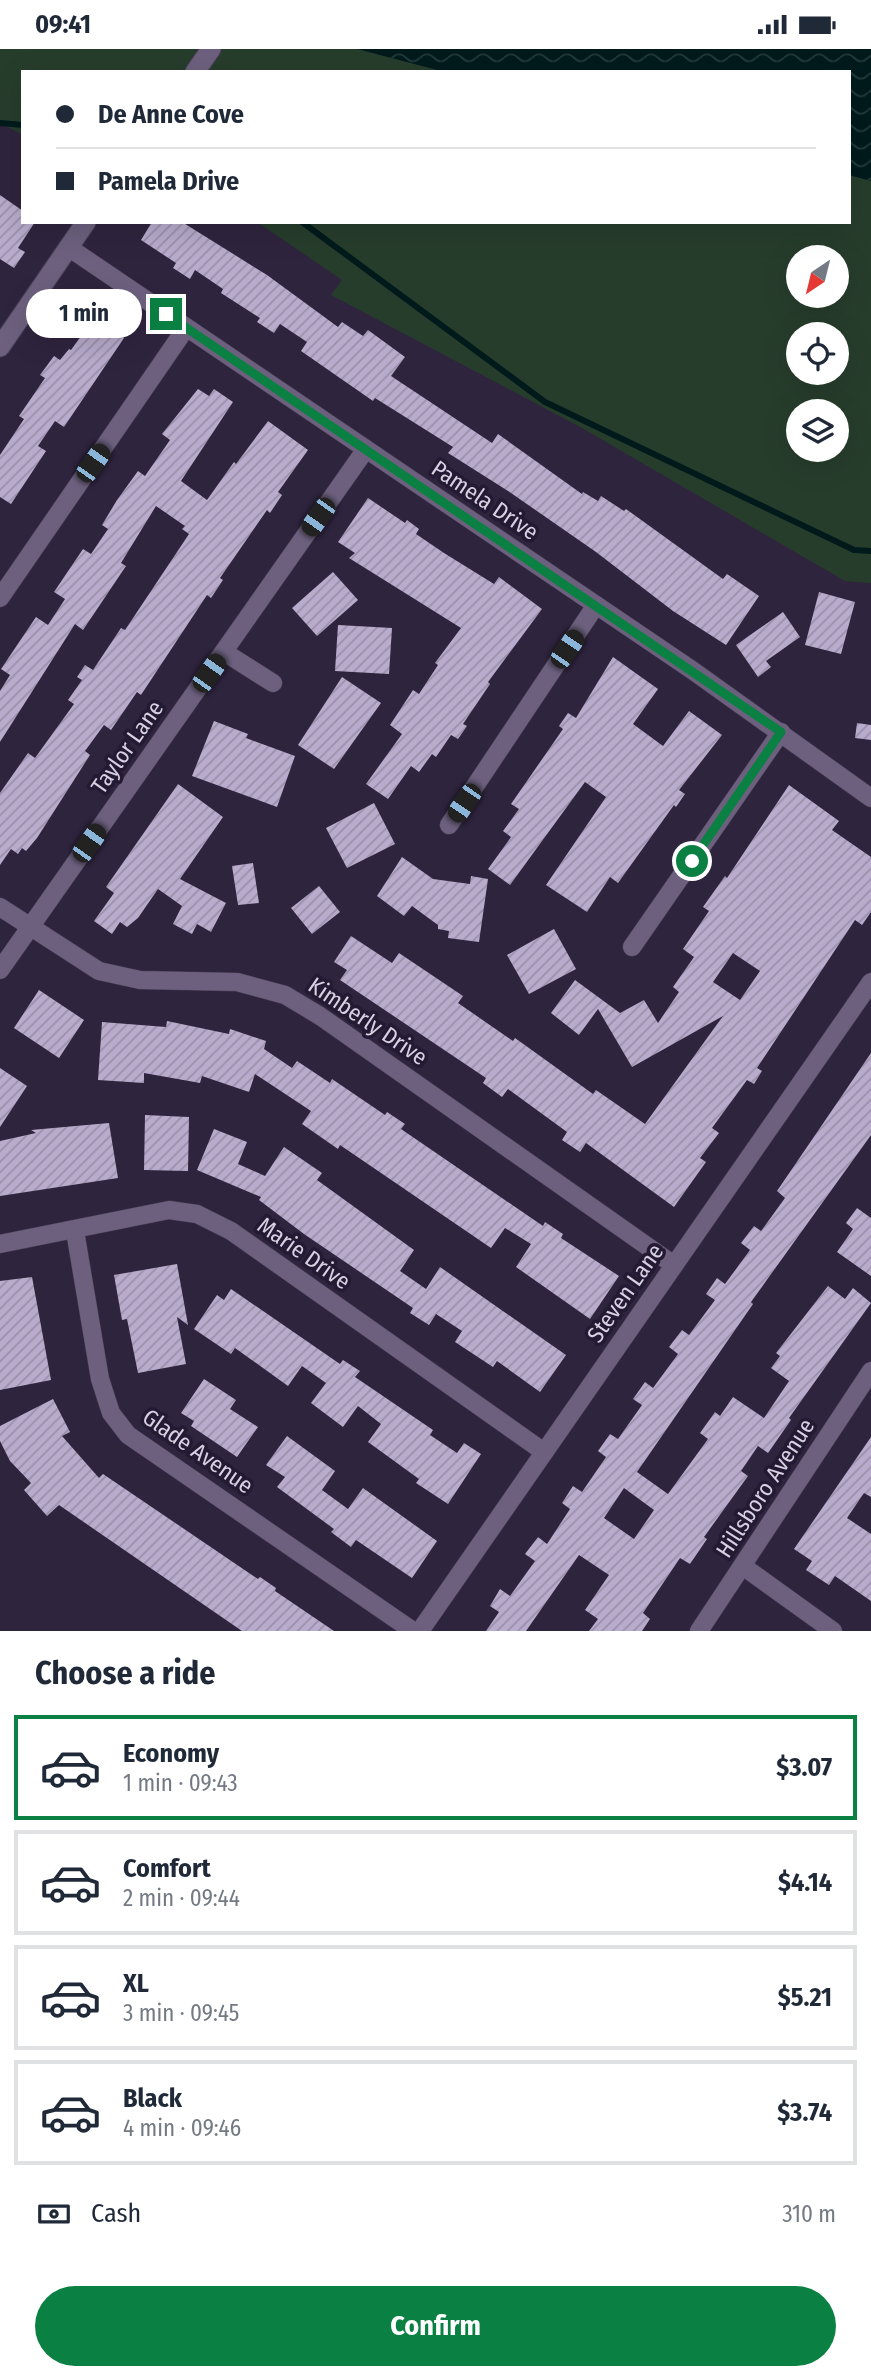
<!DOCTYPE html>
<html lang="en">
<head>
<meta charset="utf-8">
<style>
	:root { --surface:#fff; --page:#f2f2f3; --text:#1f2937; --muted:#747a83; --line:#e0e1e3; --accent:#0b8043 }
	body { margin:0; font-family:"Fira Sans Condensed",sans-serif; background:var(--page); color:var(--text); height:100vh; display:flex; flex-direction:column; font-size:26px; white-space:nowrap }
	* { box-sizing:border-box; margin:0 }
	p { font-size:23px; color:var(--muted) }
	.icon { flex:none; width:38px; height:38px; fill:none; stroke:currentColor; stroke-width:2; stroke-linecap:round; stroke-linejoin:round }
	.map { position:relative; height:1582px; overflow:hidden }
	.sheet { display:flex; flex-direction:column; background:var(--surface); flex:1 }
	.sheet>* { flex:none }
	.hud { position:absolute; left:21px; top:21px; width:830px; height:154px; border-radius:0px; box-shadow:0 7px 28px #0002; display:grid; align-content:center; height:154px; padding:0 35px; background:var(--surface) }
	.needle { width:46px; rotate:215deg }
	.buttons { position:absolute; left:786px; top:196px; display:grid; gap:14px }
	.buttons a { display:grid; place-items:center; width:63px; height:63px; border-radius:50%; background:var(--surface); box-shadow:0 7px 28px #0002; font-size:35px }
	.end { position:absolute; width:32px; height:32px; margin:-16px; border:9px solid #0b8043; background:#fff; box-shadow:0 0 0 4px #fff }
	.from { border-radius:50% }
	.bubble { position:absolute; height:49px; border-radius:24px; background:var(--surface); box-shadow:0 7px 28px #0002; font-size:23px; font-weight:700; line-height:49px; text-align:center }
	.car { position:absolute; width:21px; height:42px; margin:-21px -10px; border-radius:9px; box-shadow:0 0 5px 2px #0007; background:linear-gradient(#222 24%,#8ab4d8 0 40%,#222 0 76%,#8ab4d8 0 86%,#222 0) }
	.hud b { display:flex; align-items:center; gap:24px; height:66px; font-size:26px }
	.hud b+b { border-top:2px solid var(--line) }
	.hud i { width:18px; height:18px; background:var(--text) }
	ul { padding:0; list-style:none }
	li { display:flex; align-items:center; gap:21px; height:105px; margin:0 14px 10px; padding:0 21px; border:4px solid var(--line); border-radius:0px }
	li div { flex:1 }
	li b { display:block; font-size:26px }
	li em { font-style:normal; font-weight:700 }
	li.on { border-color:var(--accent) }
	li>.icon { width:63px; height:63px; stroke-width:1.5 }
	h2 { padding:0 35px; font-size:32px; line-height:84px }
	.pay { display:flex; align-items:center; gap:18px; height:77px; padding:0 35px; font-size:26px }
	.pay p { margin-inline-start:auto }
	.cta { display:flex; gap:14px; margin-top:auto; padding:14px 35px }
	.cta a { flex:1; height:80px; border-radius:42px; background:var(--accent); color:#fff; font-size:28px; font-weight:700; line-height:80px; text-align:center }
	.status { display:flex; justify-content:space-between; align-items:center; height:49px; padding:0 35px; background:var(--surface); direction:ltr }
	.status svg { height:19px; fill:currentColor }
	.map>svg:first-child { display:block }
	.green { fill:#273d2c; fill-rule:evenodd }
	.water { fill:url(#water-waves) }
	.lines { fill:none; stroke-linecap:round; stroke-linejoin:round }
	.stream { stroke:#001a1b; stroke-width:6 }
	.building { fill:url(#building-hatch); fill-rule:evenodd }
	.minor-casing { stroke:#493f55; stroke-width:19 }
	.tertiary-casing { stroke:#493f55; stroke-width:21 }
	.minor { stroke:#6c607e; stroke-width:18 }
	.tertiary { stroke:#6c607e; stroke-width:19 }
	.route { stroke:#0b8043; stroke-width:9 }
	.labels { text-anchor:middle; stroke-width:7; stroke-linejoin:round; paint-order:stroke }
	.street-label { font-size:23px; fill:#d7d1e2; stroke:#251a34 }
</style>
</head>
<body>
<div class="status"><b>09:41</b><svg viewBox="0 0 49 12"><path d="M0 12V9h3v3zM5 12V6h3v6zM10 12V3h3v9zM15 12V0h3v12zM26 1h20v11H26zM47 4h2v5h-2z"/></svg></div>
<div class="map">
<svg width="871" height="1582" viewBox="0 0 871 1582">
	<defs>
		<pattern id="water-waves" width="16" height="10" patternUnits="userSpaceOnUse" patternTransform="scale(1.75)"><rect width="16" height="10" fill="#001a1b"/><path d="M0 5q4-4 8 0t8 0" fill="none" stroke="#243a3c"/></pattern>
		<pattern id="building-hatch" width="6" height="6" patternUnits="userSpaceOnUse" patternTransform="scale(1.75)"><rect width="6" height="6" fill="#b8abcc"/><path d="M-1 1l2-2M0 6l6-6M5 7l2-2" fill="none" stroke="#9a90aa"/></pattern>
	</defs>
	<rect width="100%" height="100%" fill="#2f243e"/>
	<path class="green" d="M0,0H871V534L845,532L582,379L331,246L342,231L257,173H849V23H23V86L0,74ZM798,208H836V247H798ZM798,285H836V324H798ZM798,362H836V401H798Z"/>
	<path class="water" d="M357,0H871V132L849,126V23H445Z"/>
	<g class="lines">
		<g class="stream">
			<path d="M0,74L23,76"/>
			<path d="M302,173L545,353L854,501L871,502"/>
		</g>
	</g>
	<g class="building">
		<path d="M0,146L23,162V173H35L18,199L25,203L14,219L0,210Z"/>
		<path d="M152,173H182L267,226L338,278L342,273L363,287L368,281L405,308L391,327L492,394L498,385L582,445L583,443L598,452L601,447L624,462L626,460L723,530L727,525L759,547L726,596L673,562L596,503L511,444L448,404L453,398L375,349L373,352L301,302L307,293L280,275L274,284L257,273L260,269L221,244L223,240L195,221L190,230L173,219L176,214L141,191Z"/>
		<path d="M94,269L124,289L64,378L55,372L38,397L46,402L11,455L0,448V406L24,370L19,367L45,329L40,326L54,307L60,311L69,300L71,301Z"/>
		<path d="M198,340L209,347L214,340L233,353L181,432L207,451L234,413L236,415L268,372L308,401L278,443L282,446L270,464L267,461L220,529L223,531L211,549L207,546L141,646L137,643L111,681L104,676L85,702L90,706L37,789L26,802L22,799L18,805L11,800L0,816V744L28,704L35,709L74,655L68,651L82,631L77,628L85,616L93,621L121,579L125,581L189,485L182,480L185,477L156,457L121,514L126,517L83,581L75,575L0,693V642L10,626L1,620L36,568L48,576L65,550L54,543L83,500L91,505L108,480L102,476L117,451L138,422L145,427L170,391L162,385Z"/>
		<path d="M368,449L405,474L407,471L419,480L416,485L444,504L494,535L499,528L542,560L488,633L490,635L463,675L467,677L458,690L451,686L436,708L432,705L419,723L411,717L388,750L366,735L402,685L390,676L413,641L419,645L438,616L435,614L461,579L349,509L355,504L338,493Z"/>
		<path d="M333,523L358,551L317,587L292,559Z"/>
		<path d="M819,543L855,553L841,605L805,596Z"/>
		<path d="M783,563L800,588L766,612L771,618L758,628L736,596Z"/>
		<path d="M338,576L392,579L389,625L335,622Z"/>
		<path d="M613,608L658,640L633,675L663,697L689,662L722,686L679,741L685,745L676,758L674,756L618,834L610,828L587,863L546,836L606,748L585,733L510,836L488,820L511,788L503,782L519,760L511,755L563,680L559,677L568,664L576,669Z"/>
		<path d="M342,628L381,654L334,720L298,696Z"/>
		<path d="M214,672L248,685L246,689L295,707L277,758L192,727Z"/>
		<path d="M857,674L871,676V691L855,689Z"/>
		<path d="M178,735L223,768L180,830L226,854L211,883L197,875L192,885L173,875L182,857L158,840L138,869L127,878L120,873L112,885L94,872L114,844L106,838Z"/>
		<path d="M789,736L839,772L832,781L871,808V863L862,876L855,871L757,1019L762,1022L754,1035L747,1031L712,1079L719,1084L700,1109L706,1113L674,1158L586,1094L580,1103L562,1091L567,1083L508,1040L502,1048L483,1034L486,1029L340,931L347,921L334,913L351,887L392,914L399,904L463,947L458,954L513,992L515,989L593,1045L596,1041L645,1075L723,967L632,1018L598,960L579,986L551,964L575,931L620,964L644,951L658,974L679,943L673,938L694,908L683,900L709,862L703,858L725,827L727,829ZM733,904L760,922L740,951L713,933Z"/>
		<path d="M374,754L395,795L347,819L326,779Z"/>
		<path d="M402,808L433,830L470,835L471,827L488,830L479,893L448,889L449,882L438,880V876L412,857L404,867L377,847Z"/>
		<path d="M253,814L259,854L238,856L232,817Z"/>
		<path d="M319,837L340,863L312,885L291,859Z"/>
		<path d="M554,880L576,920L529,945L507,906Z"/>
		<path d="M39,941L84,971L59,1009L14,979Z"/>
		<path d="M167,972L229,985L230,980L266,992L264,1000L292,1019L297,1012L330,1034L332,1030L385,1066L387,1063L405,1075L401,1080L543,1177L545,1173L563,1185L561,1189L619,1227L590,1270L516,1218L531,1195L505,1179L491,1199L340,1096L338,1100L302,1075L311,1062L255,1025L249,1043L202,1027L200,1034L144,1024V1034L98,1031L102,973L166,978Z"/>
		<path d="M871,1004V1086L751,1253L753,1255L637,1423L668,1445L708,1390L700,1384L715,1363L720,1367L733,1348L764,1369L789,1332L771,1319L780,1307L776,1304L828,1237L845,1250L853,1239L871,1254L789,1369L791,1371L768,1404L758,1397L741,1422L748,1427L704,1488L707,1490L690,1515L680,1509L643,1564L650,1570L642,1582H589L598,1570L585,1561L609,1526L579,1506L526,1582H486L499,1563L490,1557L500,1540L510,1547L535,1512L525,1505L538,1488L547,1495L570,1460L562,1454L573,1437L582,1443L606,1408L598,1402L610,1385L618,1390L642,1356L633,1350L645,1333L653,1339L678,1305L669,1298L682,1281L689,1286L715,1251L706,1245L717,1229L725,1235L750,1201L741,1194L754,1177L761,1182L785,1149L777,1142ZM624,1439L654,1461L634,1490L604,1469Z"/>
		<path d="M0,1019L27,1037L0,1078Z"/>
		<path d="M145,1066L189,1068L188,1122L144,1121Z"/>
		<path d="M109,1074L118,1129L0,1147V1092L36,1084L31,1081Z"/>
		<path d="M214,1080L247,1093L238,1115L265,1127L284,1098L322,1124L317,1131L414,1201L400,1222L426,1240L440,1218L566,1306L540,1343L497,1312L493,1318L455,1293L462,1282L436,1265L429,1276L410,1264L413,1259L304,1185L259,1151L261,1148L197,1121Z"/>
		<path d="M857,1159L871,1169V1227L837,1203L853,1180L846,1174Z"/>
		<path d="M177,1215L188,1276L177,1268L186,1315L138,1324L127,1270L122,1271L114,1226Z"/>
		<path d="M32,1228L51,1331L0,1341V1232Z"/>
		<path d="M231,1240L340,1315L343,1311L360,1322L355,1328L433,1381L430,1386L457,1404L464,1394L481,1405L448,1455L416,1434L419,1430L368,1393L381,1375L358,1357L343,1378L311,1354L326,1334L302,1317L288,1337L235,1299L231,1305L194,1280L217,1246L224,1251Z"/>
		<path d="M204,1330L236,1351L230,1360L258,1378L237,1408L191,1377L194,1372L181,1364Z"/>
		<path d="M53,1350L70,1383L62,1387L99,1429L103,1425L258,1530L260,1528L276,1539L275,1542L334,1582H242L59,1456L47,1467L24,1441L31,1434L10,1412L0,1392V1377Z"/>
		<path d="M287,1387L335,1422L322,1441L348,1460L363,1439L437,1492L412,1529L356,1491L351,1498L331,1483L334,1480L277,1438L285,1428L266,1416Z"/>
		<path d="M871,1388V1448L864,1444L847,1469L871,1485V1552L835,1527L829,1536L806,1521L812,1512L794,1500Z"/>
	</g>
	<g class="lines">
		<defs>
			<g id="minor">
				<path d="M68,198L692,621L871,749"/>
				<path d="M0,549L186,279"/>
				<path d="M224,603L273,634"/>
				<path d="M449,776L596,556"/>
				<path d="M0,858L99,922L140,931L237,933L285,946L320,967L674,1216"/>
				<path d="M632,898L781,683"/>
				<path d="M0,921L366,400"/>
				<path d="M75,1182L100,1330L111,1364L128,1386L413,1582"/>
				<path d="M0,1195L169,1161L197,1165L231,1182L544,1403"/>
				<path d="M744,1518L833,1582"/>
				<path d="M420,1582L871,933"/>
				<path d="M699,1582L871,1322"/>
			</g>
			<g id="tertiary">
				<path d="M195,23L211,0"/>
				<path d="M0,298L86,173"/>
			</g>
		</defs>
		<use href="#minor" class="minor-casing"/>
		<use href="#tertiary" class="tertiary-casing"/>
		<use href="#minor" class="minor"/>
		<use href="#tertiary" class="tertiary"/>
	</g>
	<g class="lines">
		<path class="route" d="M166,265L781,683L692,812"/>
	</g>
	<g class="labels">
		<g class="street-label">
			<text transform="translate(485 451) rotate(34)" y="8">Pamela Drive</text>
			<text transform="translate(127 698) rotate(-55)" y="8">Taylor Lane</text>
			<text transform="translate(368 972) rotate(34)" y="8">Kimberly Drive</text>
			<text transform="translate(304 1204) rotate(35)" y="8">Marie Drive</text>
			<text transform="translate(625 1244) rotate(-55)" y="8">Steven Lane</text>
			<text transform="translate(198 1402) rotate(35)" y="8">Glade Avenue</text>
			<text transform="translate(765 1439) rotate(-57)" y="8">Hillsboro Avenue</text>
		</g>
	</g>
</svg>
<div class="buttons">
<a><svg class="needle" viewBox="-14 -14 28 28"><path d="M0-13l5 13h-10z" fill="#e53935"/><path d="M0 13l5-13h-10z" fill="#747a83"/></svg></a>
<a><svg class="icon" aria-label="locate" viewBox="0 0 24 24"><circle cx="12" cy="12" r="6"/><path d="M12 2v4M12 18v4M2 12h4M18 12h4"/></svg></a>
<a><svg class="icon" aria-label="layers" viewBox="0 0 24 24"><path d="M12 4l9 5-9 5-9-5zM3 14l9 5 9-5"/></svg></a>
</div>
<i class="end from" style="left:692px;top:812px"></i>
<i class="end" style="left:166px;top:265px"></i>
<div class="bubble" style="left:26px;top:240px;width:116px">1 min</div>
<i class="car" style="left:93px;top:414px;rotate:35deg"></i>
<i class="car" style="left:318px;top:468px;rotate:215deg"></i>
<i class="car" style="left:567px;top:600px;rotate:34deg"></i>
<i class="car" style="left:209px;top:624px;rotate:35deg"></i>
<i class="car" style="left:464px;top:754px;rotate:214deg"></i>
<i class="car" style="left:89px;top:794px;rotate:35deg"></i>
<div class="hud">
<b><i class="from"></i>De Anne Cove</b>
<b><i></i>Pamela Drive</b>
</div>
</div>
<section class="sheet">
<h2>Choose a ride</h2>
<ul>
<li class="on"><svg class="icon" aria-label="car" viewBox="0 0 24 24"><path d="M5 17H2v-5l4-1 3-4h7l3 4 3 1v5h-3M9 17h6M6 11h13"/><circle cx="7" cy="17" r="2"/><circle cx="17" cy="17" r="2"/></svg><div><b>Economy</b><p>1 min · 09:43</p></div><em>$3.07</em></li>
<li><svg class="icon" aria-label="car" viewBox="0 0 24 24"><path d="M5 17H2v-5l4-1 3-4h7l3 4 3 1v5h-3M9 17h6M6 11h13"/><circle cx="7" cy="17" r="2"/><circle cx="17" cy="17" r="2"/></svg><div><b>Comfort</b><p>2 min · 09:44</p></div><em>$4.14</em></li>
<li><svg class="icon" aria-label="car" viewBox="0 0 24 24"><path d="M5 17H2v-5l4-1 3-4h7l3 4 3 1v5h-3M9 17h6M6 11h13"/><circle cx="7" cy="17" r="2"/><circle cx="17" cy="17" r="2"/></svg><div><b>XL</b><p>3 min · 09:45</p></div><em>$5.21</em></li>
<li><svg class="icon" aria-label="car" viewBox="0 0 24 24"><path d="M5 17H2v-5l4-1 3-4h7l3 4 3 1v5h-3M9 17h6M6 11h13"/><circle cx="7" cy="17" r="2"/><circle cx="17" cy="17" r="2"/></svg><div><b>Black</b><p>4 min · 09:46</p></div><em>$3.74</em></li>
</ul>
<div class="pay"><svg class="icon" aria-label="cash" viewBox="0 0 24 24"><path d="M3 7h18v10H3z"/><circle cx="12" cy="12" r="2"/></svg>Cash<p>310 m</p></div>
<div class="cta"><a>Confirm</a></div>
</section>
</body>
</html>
